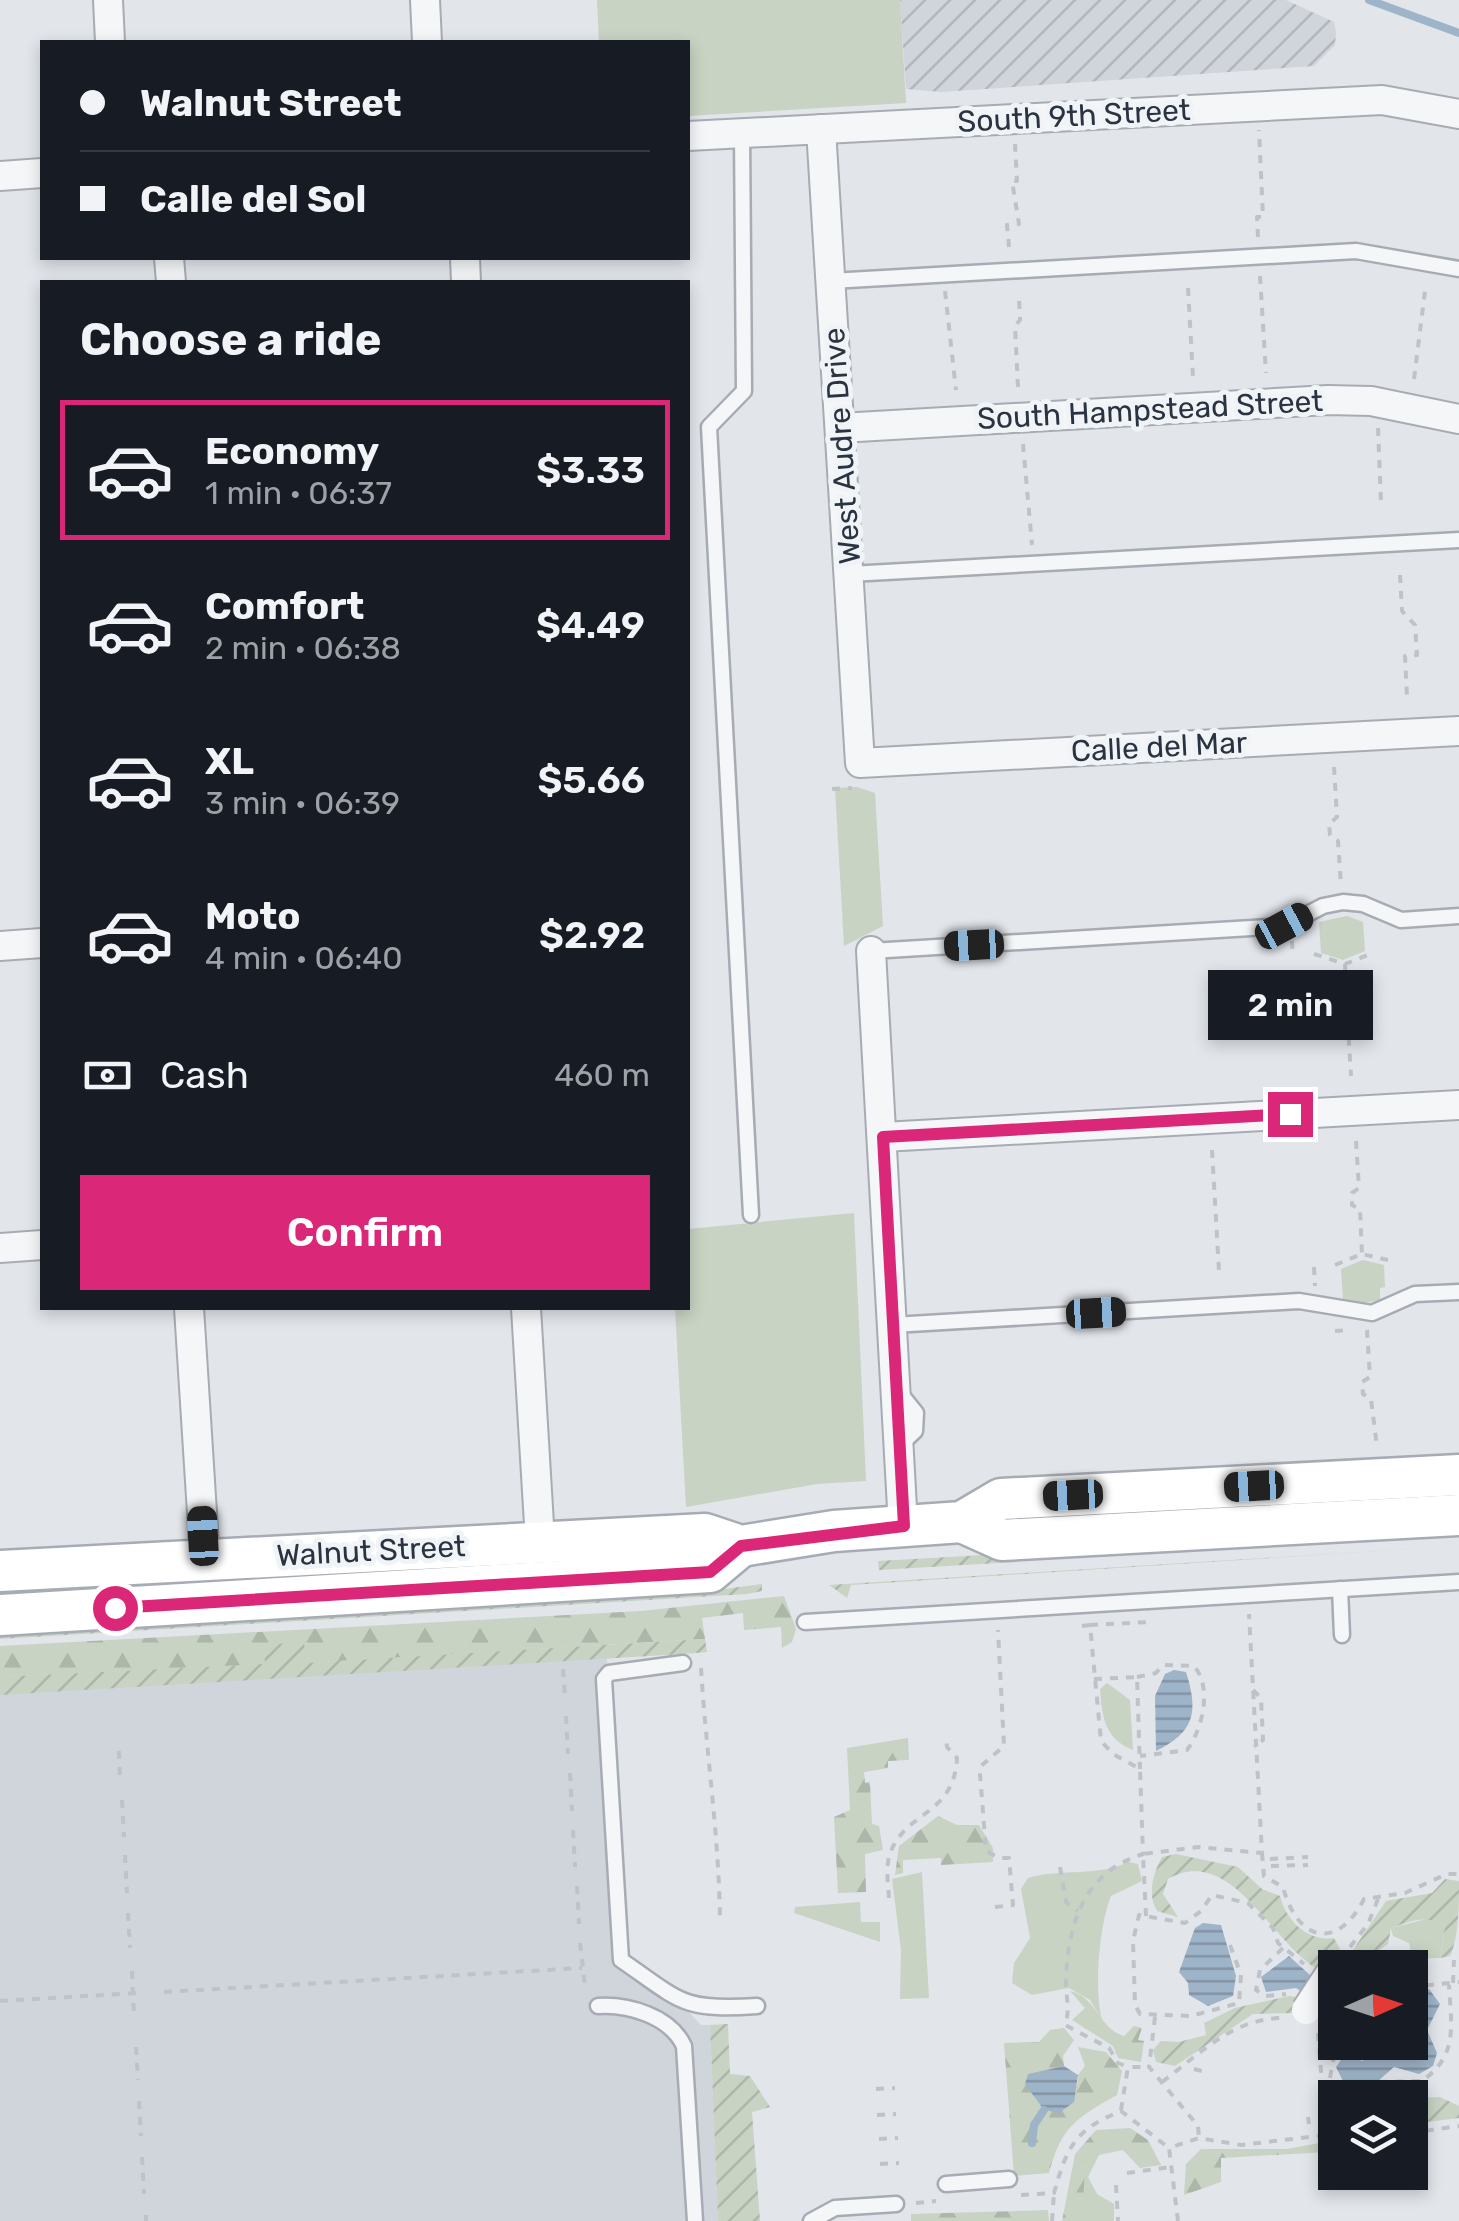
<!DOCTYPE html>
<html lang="en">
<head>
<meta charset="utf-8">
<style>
	:root { --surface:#171b24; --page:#242831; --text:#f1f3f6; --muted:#9ea1a6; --line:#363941; --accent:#db2777 }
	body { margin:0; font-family:Rubik,sans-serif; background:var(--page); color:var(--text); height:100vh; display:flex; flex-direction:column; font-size:38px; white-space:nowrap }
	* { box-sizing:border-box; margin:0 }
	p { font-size:32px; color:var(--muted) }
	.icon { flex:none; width:55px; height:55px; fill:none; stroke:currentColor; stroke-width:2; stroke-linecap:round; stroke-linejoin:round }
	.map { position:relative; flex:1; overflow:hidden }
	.sheet { position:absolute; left:40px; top:280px; width:650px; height:1030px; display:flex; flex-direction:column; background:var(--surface); border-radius:0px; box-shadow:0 5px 15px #0003 }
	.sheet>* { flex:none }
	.guide { position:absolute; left:40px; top:40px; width:650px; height:220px; border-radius:0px; box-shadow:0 5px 15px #0003; display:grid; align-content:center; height:220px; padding:0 40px; background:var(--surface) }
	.needle { width:65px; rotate:87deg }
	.buttons { position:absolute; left:1318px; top:1950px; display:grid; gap:20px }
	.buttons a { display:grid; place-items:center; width:110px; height:110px; border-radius:0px; background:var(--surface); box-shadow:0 5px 15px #0003; font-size:50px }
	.end { position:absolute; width:45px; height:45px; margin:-22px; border:12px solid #db2777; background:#fff; box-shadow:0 0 0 5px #fff }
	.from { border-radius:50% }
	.bubble { position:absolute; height:70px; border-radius:0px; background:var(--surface); box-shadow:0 5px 15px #0003; font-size:32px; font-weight:600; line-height:70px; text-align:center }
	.car { position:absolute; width:30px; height:60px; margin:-30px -15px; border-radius:12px; box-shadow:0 0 8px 2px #0007; background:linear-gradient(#222 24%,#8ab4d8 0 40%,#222 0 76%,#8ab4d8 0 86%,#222 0) }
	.guide b { display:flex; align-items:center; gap:35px; height:95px; font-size:38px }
	.guide b+b { border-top:2px solid var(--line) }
	.guide i { width:25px; height:25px; background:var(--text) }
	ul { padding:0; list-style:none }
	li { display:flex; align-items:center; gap:30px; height:140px; margin:0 20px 15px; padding:0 20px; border:5px solid transparent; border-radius:0px }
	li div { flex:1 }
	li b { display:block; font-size:38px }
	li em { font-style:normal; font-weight:600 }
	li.selected { border-color:var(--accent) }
	li>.icon { width:90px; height:90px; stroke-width:1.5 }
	h2 { padding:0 40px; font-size:45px; line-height:120px }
	.pay { display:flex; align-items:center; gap:25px; height:110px; padding:0 40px; font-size:38px }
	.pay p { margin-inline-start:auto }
	.button { display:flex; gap:20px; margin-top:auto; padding:20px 40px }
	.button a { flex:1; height:115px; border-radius:0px; background:var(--accent); color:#fff; font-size:40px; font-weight:600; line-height:115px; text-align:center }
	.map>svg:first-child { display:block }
	.built { fill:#d0d4db }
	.industrial { fill:url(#industrial-furrows) }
	.green { fill:#c8d3c3 }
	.forest { fill:url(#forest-firs) }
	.garden { fill:url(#garden-furrows) }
	.water { fill:url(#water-rules) }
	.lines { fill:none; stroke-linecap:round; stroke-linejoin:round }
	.stream { stroke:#9eb4c8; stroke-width:8 }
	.lane-casing { stroke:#a7acb4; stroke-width:19 }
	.street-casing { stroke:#a7acb4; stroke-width:32 }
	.secondary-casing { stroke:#a7acb4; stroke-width:45 }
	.path { stroke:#bfc3c8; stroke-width:4; stroke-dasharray:8 8; stroke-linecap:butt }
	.lane { stroke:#f4f6f8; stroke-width:14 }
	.street { stroke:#f4f6f8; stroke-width:28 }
	.secondary { stroke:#fff; stroke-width:40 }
	.street-bridge-casing { stroke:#a7acb4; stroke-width:32; stroke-linecap:butt }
	.street-bridge { stroke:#f4f6f8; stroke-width:28 }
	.route { stroke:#db2777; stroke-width:12 }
	.labels { text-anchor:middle; stroke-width:10; stroke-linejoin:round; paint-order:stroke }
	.street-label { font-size:30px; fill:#2a3341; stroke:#f1f4f7 }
</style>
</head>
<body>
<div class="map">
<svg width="1459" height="2221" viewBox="0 0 1459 2221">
	<defs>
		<pattern id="industrial-furrows" width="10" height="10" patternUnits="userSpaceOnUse" patternTransform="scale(2.5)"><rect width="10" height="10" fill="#d0d4db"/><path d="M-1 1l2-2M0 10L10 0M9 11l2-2" fill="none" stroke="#b3b6bd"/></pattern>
		<pattern id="forest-firs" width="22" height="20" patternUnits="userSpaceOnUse" patternTransform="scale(2.5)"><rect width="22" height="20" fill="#c8d3c3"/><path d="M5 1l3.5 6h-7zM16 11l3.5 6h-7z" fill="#acb6a9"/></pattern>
		<pattern id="garden-furrows" width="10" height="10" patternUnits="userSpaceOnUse" patternTransform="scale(2.5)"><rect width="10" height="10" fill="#c8d3c3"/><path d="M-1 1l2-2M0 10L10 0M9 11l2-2" fill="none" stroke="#acb6a9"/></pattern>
		<pattern id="water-rules" width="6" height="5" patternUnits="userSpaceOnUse" patternTransform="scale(2.5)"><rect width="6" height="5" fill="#9eb4c8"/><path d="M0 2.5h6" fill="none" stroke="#8193a4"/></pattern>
	</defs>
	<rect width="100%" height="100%" fill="#e2e5ea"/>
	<path class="built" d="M606,1645L626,1967L666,1988L701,2025H710L718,2221H0V1677Z"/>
	<path class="industrial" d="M900,0H1286L1334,22L1336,32L1335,45L1314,66L941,92L906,89Z"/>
	<g class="green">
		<path d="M597,0H900L906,103L688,116V42H599Z"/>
		<path d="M857,787L875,793L883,926L844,946L835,788Z"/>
		<path d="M1347,916L1363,922L1365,951L1343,960L1321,953L1319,922Z"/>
		<path d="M854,1213L866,1481L817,1484L686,1507L675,1308H688V1229Z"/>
		<path d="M1363,1260L1384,1265L1385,1287L1380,1288V1300L1360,1304L1343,1300L1341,1269Z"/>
		<path d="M1107,1683L1130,1700L1133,1750C1105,1739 1102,1718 1100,1689Z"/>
		<path d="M1128,1862L1138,1864L1142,1881L1111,1896C1099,1926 1094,1989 1102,2020L1090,2000L1069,1988L1032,1995L1012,1983L1014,1963L1030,1938L1021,1889L1028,1878C1062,1868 1099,1877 1128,1862Z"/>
		<path d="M922,1872L929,1998L900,1999L901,1950L892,1879Z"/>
		<path d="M860,1902L861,1922H880V1942L794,1913L795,1907Z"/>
		<path d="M1430,1918L1445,1926L1440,1958L1413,1959L1409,1943L1393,1936L1391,1928Z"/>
		<path d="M1108,2145L1134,2147L1146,2167L1140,2168L1123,2150L1099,2155L1088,2177L1097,2194L1114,2204V2221H1082C1084,2198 1075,2153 1108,2145Z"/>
	</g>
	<g class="forest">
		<path d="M784,1596L796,1629L792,1642L782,1648L781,1627L744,1630L743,1613L702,1618L705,1639L305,1663L304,1643L265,1664L0,1677V1646L641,1611Z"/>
		<path d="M908,1738L909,1760L888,1761V1768L864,1772L865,1783L870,1782L872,1824L879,1826L883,1850L865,1854L866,1892L838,1893L834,1817L850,1810L847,1748Z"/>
		<path d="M938,1816L957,1825H979L993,1848V1862L941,1865V1858L903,1860V1873L895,1875L899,1846Z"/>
		<path d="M1070,1991C1097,1997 1098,2028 1124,2036L1134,2026L1142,2028L1138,2040L1144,2041L1141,2062L1118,2058L1113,2046L1072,2020L1085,2008Z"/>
		<path d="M1064,2028L1074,2040L1063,2056L1064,2066L1043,2071L1026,2084L1045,2110C1060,2101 1080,2095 1078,2075L1085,2066L1078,2047L1106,2052L1122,2071L1117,2095C1076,2118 1061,2127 1049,2173L1014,2176L1004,2043L1039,2042L1050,2030Z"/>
		<path d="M1130,2128L1148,2140L1161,2165L1146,2167L1134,2147L1099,2148L1085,2167L1082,2221H1062L1075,2154L1096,2130Z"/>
		<path d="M1335,2140V2148L1327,2152L1221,2158V2182L1184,2195L1186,2164L1201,2149H1287Z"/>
		<path d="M1048,2210L1049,2221H911V2214Z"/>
	</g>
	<g class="garden">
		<path d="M1459,1546L851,1585L847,1598L829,1585Z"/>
		<path d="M1014,1553L1015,1562L879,1570L878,1561L1002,1554V1560H1009V1554Z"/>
		<path d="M762,1584V1591L747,1594L0,1639V1630L709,1591Z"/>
		<path d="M705,1639L707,1652L683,1654L0,1695V1677L265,1664L264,1645L304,1642L306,1663Z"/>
		<path d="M1176,1854L1238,1867L1262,1889L1280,1896C1286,1921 1308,1942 1334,1938L1340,1949L1324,1972C1276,1954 1234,1841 1168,1879L1163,1894L1178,1917L1157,1911C1147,1894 1153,1874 1162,1857Z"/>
		<path d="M1445,1879L1459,1881C1459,1904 1459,1938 1450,1956L1440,1958L1445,1926C1425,1914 1411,1921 1391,1928L1388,1944L1365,1960L1364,1967L1341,1968L1386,1901L1432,1893Z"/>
		<path d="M1289,1996L1304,1998L1295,2013L1253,2014L1175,2066L1156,2062L1153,2050L1161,2041L1179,2042L1206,2035L1204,2023L1235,2008Z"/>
		<path d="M728,2024L730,2074L750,2076L770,2107L752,2112L760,2221H718L710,2025Z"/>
		<path d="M1418,2087L1419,2098L1440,2097L1459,2106V2118L1410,2124V2098L1404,2097L1403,2089Z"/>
	</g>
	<g class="water">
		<path d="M1174,1670L1186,1672C1199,1713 1194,1732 1156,1751L1155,1696L1165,1674Z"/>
		<path d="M1203,1923L1221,1925L1236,1976L1233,1996L1208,2006L1189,1995L1188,1983L1179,1972L1195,1928Z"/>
		<path d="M1289,1956L1311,1976L1335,1982V2014L1296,1988L1266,1992L1261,1977Z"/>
		<path d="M1429,1989L1440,2004L1427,2030L1437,2053L1433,2066L1419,2074L1394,2067L1377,2082L1343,2081L1336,2067L1343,2057L1352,2055L1362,2061L1376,2053L1375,2043L1410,2042V1994Z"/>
		<path d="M1064,2066L1078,2075L1074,2102L1059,2113L1044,2110L1025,2084L1028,2074Z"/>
	</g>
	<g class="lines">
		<g class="stream">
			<path d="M1369,0L1459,33"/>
			<path d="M1032,2143L1034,2125L1044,2110"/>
		</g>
		<defs>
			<g id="lane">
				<path d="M742,133L744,391L709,427L751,1215"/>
				<path d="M831,281L1356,251L1459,269"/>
				<path d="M850,574L1459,540"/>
				<path d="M871,951L1284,926L1323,906L1343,902L1363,904L1401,920L1459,916"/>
				<path d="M893,1325L1299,1301L1372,1313L1415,1294L1459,1292"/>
				<path d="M898,1447L915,1431L916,1413L899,1392"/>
				<path d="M1340,1589L1342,1635"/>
				<path d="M805,1622L1459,1582"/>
				<path d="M683,1663L609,1673L604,1679L621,1960C681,2001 681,2011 757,2006"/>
				<path d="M598,2006C628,2004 670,2016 684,2046L695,2221"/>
				<path d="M946,2184L1009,2179"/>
				<path d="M811,2221L835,2208L896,2204"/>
			</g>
			<g id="street">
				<path d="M108,0L110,42"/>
				<path d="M425,0L427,42"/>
				<path d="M821,129L860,763L1459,731"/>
				<path d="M688,136L1382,100L1459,114"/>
				<path d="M0,176L42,173"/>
				<path d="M169,258L171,282"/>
				<path d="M465,258L466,282"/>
				<path d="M840,428L1328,400L1371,401L1459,419"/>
				<path d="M0,946L42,943"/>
				<path d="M871,951L903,1526"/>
				<path d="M883,1137L1459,1105"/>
				<path d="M0,1248L42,1245"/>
				<path d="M189,1308L205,1560"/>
				<path d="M526,1308L540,1541"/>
			</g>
			<g id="secondary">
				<path d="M962,1522L1002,1540L1459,1515"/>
				<path d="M0,1571L705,1534L741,1546L834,1531L962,1522L1001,1499L1459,1475"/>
				<path d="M0,1615L710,1572L741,1546"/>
			</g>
		</defs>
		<use href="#lane" class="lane-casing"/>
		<use href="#street" class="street-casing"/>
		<use href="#secondary" class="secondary-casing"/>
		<g class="path">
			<path d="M1258,237L1257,217H1263L1259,130"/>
			<path d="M1009,247L1007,225L1019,224L1012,181H1017L1015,144"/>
			<path d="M1260,276L1266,373"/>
			<path d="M1188,288L1193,377"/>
			<path d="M945,291L956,390"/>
			<path d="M1414,379L1425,291"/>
			<path d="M1018,387L1015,326L1020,320L1019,298"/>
			<path d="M1378,428L1381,503"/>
			<path d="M1023,444L1032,545"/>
			<path d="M1400,575L1402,611L1415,625L1417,655L1405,656L1407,697"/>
			<path d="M1334,767L1337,817L1329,824L1330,835L1338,841L1341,885"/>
			<path d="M832,789L852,788"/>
			<path d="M1292,941L1293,956"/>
			<path d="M1314,954L1345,964L1373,953"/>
			<path d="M1345,964L1347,1003L1340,1010L1341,1020L1348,1026L1351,1076"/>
			<path d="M1356,1141L1359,1188L1352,1193V1205L1360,1209L1362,1254"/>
			<path d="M1212,1150L1219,1271"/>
			<path d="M1335,1265L1362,1254L1388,1260"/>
			<path d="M1314,1267L1315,1286"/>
			<path d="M1367,1330L1370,1377L1362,1382L1363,1394L1371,1399L1377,1447"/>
			<path d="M1335,1331L1350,1330"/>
			<path d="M1090,1625L1149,1622"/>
			<path d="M1082,1626L1090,1625L1101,1741L1113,1754L1140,1769L1143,1854C1085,1872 1069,1920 1066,1978C1065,1995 1071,2009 1065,2025L1109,2048L1118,2063L1128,2067"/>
			<path d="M701,1668C706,1752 719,1835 720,1920"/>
			<path d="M563,1669L565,1697"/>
			<path d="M1137,1677L1156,1673L1163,1665L1194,1666C1213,1688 1202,1730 1187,1750L1140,1756"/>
			<path d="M1094,1679L1137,1677L1140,1769"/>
			<path d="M1253,1690L1261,1698L1263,1740L1254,1747"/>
			<path d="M566,1716L568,1754"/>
			<path d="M119,1751L120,1779"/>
			<path d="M570,1773L572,1811"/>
			<path d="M122,1800L124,1837"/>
			<path d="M573,1830L575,1867"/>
			<path d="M1262,1853L1264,1876L1283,1887C1297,1941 1337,1952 1364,1899L1405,1893L1447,1874H1459"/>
			<path d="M125,1855L127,1893"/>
			<path d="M1270,1859L1308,1857"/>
			<path d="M1271,1866L1308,1865"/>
			<path d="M1060,1867L1066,1902L1078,1911"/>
			<path d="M577,1886L579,1924"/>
			<path d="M889,1898C888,1882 885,1865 891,1851C907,1811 954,1815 957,1758L947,1747L946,1737"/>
			<path d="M995,1907L1013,1905L1009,1858H1000L986,1851L980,1774L981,1766L1004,1746L998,1630"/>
			<path d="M128,1913L130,1948"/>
			<path d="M1146,1916L1143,1854L1198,1847L1262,1853L1249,1614"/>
			<path d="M580,1943L585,1986"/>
			<path d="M1230,1945L1241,1975L1239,2003L1191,2016L1140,2014L1135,2005L1133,1941L1139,1915L1185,1923L1201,1911L1212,1895L1248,1903L1273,1928L1278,1943L1304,1964"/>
			<path d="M1350,1947L1368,1924L1378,1899"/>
			<path d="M1283,1948L1260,1970L1256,1990L1266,1996L1286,1994"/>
			<path d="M132,1971L134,2018"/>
			<path d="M1453,1983L1454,1960"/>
			<path d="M1410,1987L1459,1982"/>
			<path d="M164,1992L582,1968"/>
			<path d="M0,2001L137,1993"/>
			<path d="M1155,2017L1149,2067L1198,2126L1199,2138"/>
			<path d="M1318,2033L1322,2084L1329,2083"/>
			<path d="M1344,2042L1335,2051L1329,2083L1422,2081C1459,2055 1451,2025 1449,1985"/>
			<path d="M136,2047L138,2080"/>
			<path d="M1194,2069L1202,2071"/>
			<path d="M1162,2082C1201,2053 1232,2019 1282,2018"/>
			<path d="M876,2089L895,2088"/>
			<path d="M139,2101L141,2136"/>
			<path d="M1121,2110L1128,2067H1149"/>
			<path d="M877,2115L896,2114"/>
			<path d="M1308,2117L1309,2124"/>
			<path d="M1410,2133L1459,2126"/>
			<path d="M879,2139L898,2138"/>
			<path d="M142,2157L144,2194"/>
			<path d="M880,2164L899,2163"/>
			<path d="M1127,2173L1171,2167"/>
			<path d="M1116,2185L1118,2221"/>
			<path d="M1021,2195L1054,2193C1067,2146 1075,2130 1121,2111L1169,2148"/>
			<path d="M916,2203L936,2201"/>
			<path d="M146,2215V2221"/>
			<path d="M1052,2221L1054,2193"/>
			<path d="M1178,2221L1169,2148L1199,2138L1241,2145L1335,2134"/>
		</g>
		<use href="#lane" class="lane"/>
		<use href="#street" class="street"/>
		<use href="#secondary" class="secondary"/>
		<defs>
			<path id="street-bridge" d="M1306,2010L1335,1966"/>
		</defs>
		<use href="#street-bridge" class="street-bridge-casing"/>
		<use href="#street-bridge" class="street-bridge"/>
	</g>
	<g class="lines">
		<path class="route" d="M115,1608L710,1572L741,1546L904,1526L883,1137L1290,1114"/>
	</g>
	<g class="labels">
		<g class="street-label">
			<text transform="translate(1074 116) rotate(-3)" y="10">South 9th Street</text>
			<text transform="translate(1150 410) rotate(-3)" y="10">South Hampstead Street</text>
			<text transform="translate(842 446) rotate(-94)" y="10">West Audre Drive</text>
			<text transform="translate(1159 747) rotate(-3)" y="10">Calle del Mar</text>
			<text transform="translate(371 1551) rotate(-3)" y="10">Walnut Street</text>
		</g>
	</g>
</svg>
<div class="buttons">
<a><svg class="needle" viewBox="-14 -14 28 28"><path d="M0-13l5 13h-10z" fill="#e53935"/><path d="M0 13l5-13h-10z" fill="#9ea1a6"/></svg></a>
<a><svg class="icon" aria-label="layers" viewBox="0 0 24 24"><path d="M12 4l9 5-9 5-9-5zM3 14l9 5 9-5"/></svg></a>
</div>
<i class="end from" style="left:115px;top:1608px"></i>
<i class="end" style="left:1290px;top:1114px"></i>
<div class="bubble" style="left:1208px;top:970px;width:165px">2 min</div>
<i class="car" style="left:1284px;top:926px;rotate:62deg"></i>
<i class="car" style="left:974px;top:945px;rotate:267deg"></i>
<i class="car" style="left:1096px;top:1313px;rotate:87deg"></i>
<i class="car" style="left:1254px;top:1486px;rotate:267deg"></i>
<i class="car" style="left:1073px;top:1495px;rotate:267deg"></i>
<i class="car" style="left:203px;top:1536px;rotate:357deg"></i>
<div class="guide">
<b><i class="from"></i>Walnut Street</b>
<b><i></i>Calle del Sol</b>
</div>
<section class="sheet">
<h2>Choose a ride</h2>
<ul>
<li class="selected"><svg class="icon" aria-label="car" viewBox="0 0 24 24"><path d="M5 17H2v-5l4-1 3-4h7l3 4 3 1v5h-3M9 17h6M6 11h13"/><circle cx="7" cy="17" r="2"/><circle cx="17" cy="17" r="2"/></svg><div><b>Economy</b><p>1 min · 06:37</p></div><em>$3.33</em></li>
<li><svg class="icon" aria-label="car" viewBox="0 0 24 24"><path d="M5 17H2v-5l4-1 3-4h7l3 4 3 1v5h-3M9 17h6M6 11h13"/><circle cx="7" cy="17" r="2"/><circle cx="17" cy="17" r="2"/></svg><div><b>Comfort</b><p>2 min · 06:38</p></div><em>$4.49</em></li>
<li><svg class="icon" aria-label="car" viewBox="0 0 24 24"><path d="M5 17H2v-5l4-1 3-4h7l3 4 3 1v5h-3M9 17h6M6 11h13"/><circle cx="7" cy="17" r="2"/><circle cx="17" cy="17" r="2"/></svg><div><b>XL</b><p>3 min · 06:39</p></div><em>$5.66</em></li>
<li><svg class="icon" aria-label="car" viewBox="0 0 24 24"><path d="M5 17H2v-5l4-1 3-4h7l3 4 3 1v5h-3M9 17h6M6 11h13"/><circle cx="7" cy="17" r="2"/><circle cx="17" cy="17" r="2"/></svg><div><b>Moto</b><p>4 min · 06:40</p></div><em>$2.92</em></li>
</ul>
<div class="pay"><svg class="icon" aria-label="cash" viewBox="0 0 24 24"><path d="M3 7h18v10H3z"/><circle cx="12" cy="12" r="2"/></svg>Cash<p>460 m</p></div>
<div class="button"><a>Confirm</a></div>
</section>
</div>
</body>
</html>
